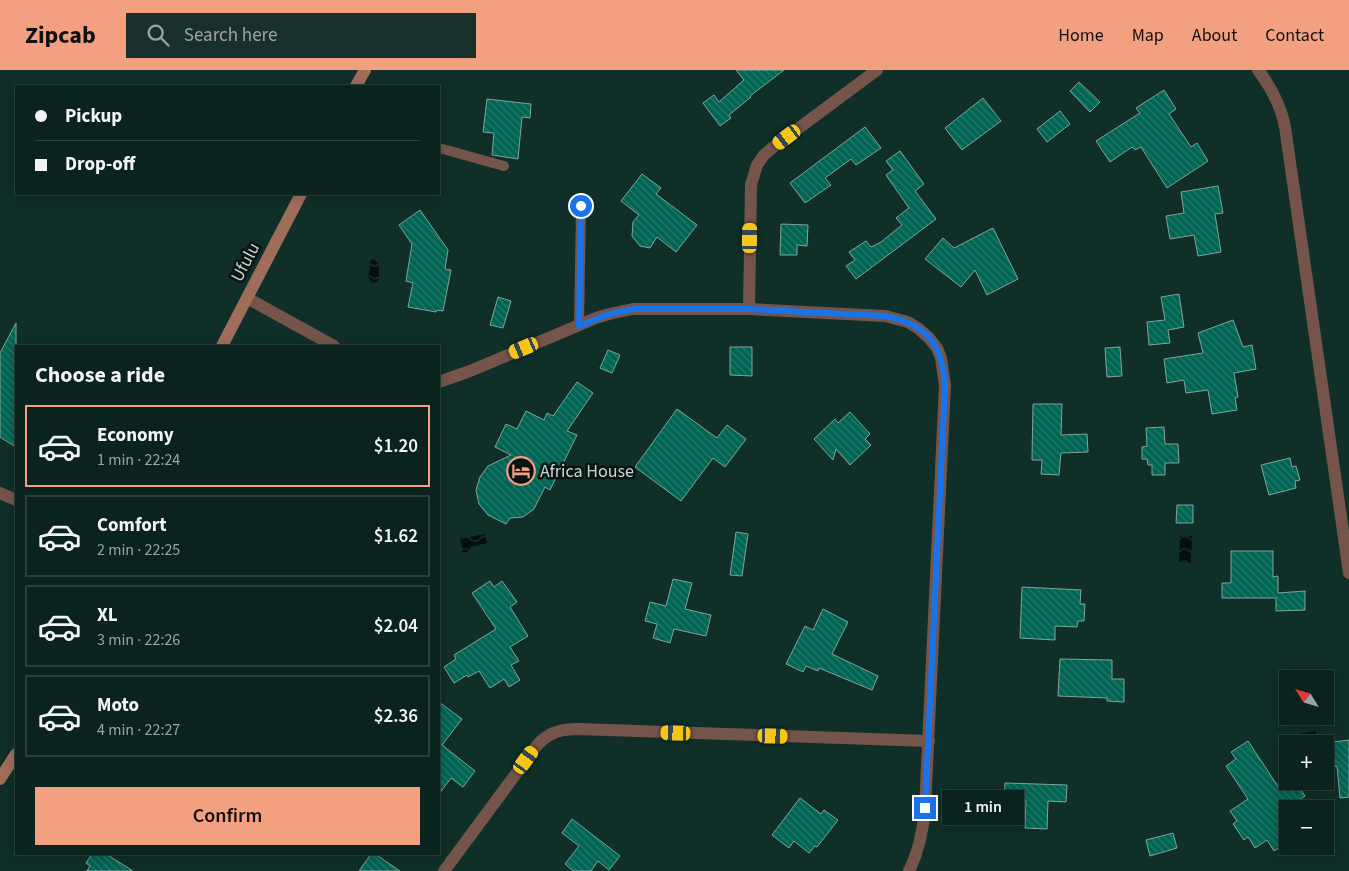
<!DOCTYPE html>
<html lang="en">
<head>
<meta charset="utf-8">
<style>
	:root { --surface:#0b231e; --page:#192f2b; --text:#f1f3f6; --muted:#9aa4a4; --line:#2b403c; --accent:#f3a081 }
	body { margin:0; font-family:"Source Sans 3",sans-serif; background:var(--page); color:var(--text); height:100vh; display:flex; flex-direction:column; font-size:19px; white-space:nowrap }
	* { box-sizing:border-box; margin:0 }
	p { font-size:16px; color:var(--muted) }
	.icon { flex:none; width:28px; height:28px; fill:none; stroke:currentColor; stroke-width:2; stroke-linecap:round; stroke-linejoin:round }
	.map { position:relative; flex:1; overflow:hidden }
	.panel { position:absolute; left:15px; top:275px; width:425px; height:510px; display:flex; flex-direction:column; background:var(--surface); border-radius:0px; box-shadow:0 2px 12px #0003,0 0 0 1px var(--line) }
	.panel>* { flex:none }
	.hud { position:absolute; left:15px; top:15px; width:425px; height:110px; border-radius:0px; box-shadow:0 2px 12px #0003,0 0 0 1px var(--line); display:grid; align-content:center; height:110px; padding:0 20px; background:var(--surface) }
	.needle { width:32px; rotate:307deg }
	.buttons { position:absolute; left:1279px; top:600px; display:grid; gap:10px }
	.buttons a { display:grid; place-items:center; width:55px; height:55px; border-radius:0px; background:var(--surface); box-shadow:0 2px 12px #0003,0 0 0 1px var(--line); font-size:25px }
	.end { position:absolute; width:22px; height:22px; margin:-11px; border:6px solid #1a73e8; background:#fff; box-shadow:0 0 0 2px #fff }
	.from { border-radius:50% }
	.bubble { position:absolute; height:35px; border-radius:0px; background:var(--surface); box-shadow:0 2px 12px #0003,0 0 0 1px var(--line); font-size:16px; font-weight:600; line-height:35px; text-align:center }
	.car { position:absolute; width:15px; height:30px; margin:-15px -8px; border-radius:6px; box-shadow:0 0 4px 1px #0007; background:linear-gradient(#f5c518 24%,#345 0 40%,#f5c518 0 76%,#345 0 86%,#f5c518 0) }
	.hud b { display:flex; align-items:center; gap:18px; height:48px; font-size:19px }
	.hud b+b { border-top:1px solid var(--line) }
	.hud i { width:12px; height:12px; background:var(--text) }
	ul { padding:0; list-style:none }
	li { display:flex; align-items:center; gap:15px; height:82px; margin:0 10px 8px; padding:0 10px; border:2px solid var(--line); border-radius:0px }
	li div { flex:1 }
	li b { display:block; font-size:19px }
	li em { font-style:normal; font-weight:600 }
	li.active { border-color:var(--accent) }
	li>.icon { width:45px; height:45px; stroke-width:1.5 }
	h2 { padding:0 20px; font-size:22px; line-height:60px }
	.primary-button { display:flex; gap:10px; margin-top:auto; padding:10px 20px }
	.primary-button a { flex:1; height:58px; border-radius:0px; background:var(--accent); color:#111; font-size:20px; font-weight:600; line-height:58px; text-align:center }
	header { display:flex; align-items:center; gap:30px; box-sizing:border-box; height:70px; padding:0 25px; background:var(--accent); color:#111 }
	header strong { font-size:24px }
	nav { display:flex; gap:28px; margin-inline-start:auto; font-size:18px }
	.search { width:350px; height:45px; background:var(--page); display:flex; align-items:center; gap:12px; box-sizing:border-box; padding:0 18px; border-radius:0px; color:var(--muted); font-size:19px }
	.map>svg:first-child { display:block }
	.water { fill:url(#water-waves) }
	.building { fill:url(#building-back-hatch); stroke:#82a59b }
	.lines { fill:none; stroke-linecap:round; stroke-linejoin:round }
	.lane { stroke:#755549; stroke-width:10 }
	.street { stroke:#755549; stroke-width:12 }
	.secondary { stroke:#a06d5a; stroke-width:12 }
	.route { stroke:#1a73e8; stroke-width:6 }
	.labels { text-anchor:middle; stroke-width:5; stroke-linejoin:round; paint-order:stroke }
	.street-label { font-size:18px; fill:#c7d8d3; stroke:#071411 }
	.poi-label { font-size:18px; fill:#c7d8d3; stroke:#071411; text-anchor:start }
</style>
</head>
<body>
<header>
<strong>Zipcab</strong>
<div class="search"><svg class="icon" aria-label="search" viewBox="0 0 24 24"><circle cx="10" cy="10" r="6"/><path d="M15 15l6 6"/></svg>Search here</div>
<nav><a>Home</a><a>Map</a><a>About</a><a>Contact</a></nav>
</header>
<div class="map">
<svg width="1349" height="801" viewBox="0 0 1349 801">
	<defs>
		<pattern id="water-waves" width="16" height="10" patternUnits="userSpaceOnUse" patternTransform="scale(1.25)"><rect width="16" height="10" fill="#04100d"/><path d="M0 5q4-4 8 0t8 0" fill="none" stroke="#27322f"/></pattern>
		<pattern id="building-back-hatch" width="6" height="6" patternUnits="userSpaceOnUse" patternTransform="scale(1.25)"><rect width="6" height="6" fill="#006454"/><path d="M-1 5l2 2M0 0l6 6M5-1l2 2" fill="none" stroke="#24796c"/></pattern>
	</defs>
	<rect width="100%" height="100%" fill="#0f2f28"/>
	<g class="water">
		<path d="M373,189L379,194V208L377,212L373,213L368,207L370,199L369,192Z"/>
		<path d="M485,464L487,473L470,477V481L463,483L460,469Z"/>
		<path d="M1180,466H1192L1191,493L1179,492Z"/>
		<path d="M1315,661L1319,674H1294L1299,664Z"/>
	</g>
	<g class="building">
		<path d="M736,0H784L750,26L751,27L729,45L731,48L720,56L703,33L714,25L719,32L744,10Z"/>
		<path d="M1079,12L1100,32L1090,42L1070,21Z"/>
		<path d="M1164,20L1176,39L1169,44L1191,77L1197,73L1208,91L1167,118L1141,77L1135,80L1132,77L1110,92L1096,71L1140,43L1136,38Z"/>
		<path d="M983,28L1001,51L962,80L945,58Z"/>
		<path d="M487,29L531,34L530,48L522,47L518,89L492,85L494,63L483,62Z"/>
		<path d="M1060,41L1070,54L1047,72L1037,59Z"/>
		<path d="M865,57L881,78L856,95L851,89L825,108L831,115L805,133L790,113Z"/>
		<path d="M900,81L924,114L915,121L936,149L856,209L846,196L855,190L849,182L866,171L871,177L881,172L902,155L896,148L909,138L886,105L893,100L886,91Z"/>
		<path d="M642,104L661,118L656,124L697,155L676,182L657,167L650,178L640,176L632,166L633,152L639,145L621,131Z"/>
		<path d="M1218,116L1223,143L1215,144L1221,182L1198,186L1194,165L1170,169L1166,146L1184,143L1181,122Z"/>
		<path d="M420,140L448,180L445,199L451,200L443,241L437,240L436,242L408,237L413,213L406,211L412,174L399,155Z"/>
		<path d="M781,154L808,155L807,176L797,175V185H780Z"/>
		<path d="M993,158L1018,209L987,225L975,200L961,217L925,189L943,168L954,178Z"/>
		<path d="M1179,224L1184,257L1168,260L1170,273L1149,275L1147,252L1165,250L1161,227Z"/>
		<path d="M498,227L511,231L503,258L490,255Z"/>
		<path d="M1233,250L1243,277L1252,275L1256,299L1234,303L1238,327L1235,328L1237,340L1212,344L1208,320L1186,323L1184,310L1167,313L1164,289L1203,283L1198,263Z"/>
		<path d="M16,253V377L0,367V283Z"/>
		<path d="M730,277H752V306L730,305Z"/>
		<path d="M1120,277L1122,306L1107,307L1105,278Z"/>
		<path d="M608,280L620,285L612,303L600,298Z"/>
		<path d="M577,312L593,323L567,361L577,365L550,420L545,417L534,439L523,447L510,448L506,454L488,445L479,434L476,420L480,407L488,396L511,385L495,377L506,354L517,359L526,341L544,350L547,343L553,346Z"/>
		<path d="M1033,334H1062L1061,365L1087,364L1088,382L1061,383L1059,405L1041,404L1042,390H1032Z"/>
		<path d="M677,339L717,368L727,355L746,369L725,397L713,388L681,431L635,397Z"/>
		<path d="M850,342L870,364L865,369L871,375L850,395L836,379L833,390L814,369L835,349L838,353Z"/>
		<path d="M1164,357L1165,374H1178L1179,393H1165V405H1152V395H1148L1147,389H1142V377L1147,376L1146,358Z"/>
		<path d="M1290,388L1292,397L1296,396L1300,410L1295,411L1296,418L1269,425L1261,395Z"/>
		<path d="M1177,435H1193V453H1176Z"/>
		<path d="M736,462L748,464L742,506L730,505Z"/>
		<path d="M1231,481H1273V507L1278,506V523L1305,521V540L1276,541V528H1222V513H1231Z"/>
		<path d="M673,509L692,513L685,539L711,545L706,566L674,559L670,573L653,568L657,554L645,551L650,532L666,536Z"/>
		<path d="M490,511L494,517L502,511L517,532L510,537L528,566L510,577L519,591L511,595L520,610L509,617L504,609L490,618L479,601L468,607L467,605L454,613L444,597L456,589L454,585L496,559L472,523Z"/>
		<path d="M1022,517L1081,520L1080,534H1085L1084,551H1078L1077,557L1055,556V570L1020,568Z"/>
		<path d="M823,539L848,552L832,584L878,606L872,620L819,598L818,601L806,596L803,602L786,594L805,556L813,560Z"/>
		<path d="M1060,589L1112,590V609H1124V632L1107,631V628L1058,626Z"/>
		<path d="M439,632L462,649L442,675L475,701L463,717L451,708L439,724Z"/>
		<path d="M1349,670V727L1340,728L1337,696L1332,697L1330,684L1334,683L1333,672Z"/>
		<path d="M1248,671L1279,718L1289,711H1295L1305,726L1288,737V772L1274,781L1267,770L1255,778L1248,767L1244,770L1233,754L1237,751L1230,741L1248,729L1226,696L1236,689L1231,682Z"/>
		<path d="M1005,713L1067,715L1066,732L1048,731L1047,759L1025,758L1026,730L1004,729Z"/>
		<path d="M800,728L821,744L824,740L838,750L817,777L815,776L809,783L794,771L789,778L772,765Z"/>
		<path d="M572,749L620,786L609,800L598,791L591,801H573L565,794L579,776L562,763Z"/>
		<path d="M1173,763L1177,778L1150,786L1146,770Z"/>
		<path d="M92,784H106L133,801H87L90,796L86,793Z"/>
		<path d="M371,784H375L400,801H359Z"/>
	</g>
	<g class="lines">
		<g class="lane">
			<path d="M439,78L504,96"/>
			<path d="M579,256L581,136"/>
		</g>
		<g class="street">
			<path d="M1258,0C1271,17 1281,36 1285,57L1349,503"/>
			<path d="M247,228L334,276"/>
			<path d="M749,239L751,115L757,95L764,85L772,78L877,0"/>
			<path d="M439,312L470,301L596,248L609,244L633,239H749L885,246L908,252L919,259L929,268L937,278L941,288L945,315L925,738C923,761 919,781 909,801"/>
			<path d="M0,423L16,430"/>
			<path d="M444,801L538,674C550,662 561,659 578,659L929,671"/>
		</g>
		<g class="secondary">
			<path d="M356,16L365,0"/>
			<path d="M222,276L301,124"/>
			<path d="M0,709L16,684"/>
		</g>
	</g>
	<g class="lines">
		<path class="route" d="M581,136L579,256L609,244L633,239H749L885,246C927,254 942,274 945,315L925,738"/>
	</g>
	<defs>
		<symbol id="hotel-ring" viewBox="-11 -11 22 22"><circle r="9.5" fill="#071411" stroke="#f3a081" stroke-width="1.5"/><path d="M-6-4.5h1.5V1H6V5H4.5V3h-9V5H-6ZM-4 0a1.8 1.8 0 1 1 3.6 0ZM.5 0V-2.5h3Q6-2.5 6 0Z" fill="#f3a081"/></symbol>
	</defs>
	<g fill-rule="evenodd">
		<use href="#hotel-ring" x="505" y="385" width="32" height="32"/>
	</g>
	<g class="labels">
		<g class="street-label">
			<text transform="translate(245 192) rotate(-62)" y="6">Ufulu</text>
		</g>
		<g class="poi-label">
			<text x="540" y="407">Africa House</text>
		</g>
	</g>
</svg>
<div class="buttons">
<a><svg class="needle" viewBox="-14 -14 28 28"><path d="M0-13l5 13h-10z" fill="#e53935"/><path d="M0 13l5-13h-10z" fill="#9aa4a4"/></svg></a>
<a>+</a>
<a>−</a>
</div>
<i class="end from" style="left:581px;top:136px"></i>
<i class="end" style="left:925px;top:738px"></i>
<div class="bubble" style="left:942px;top:720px;width:82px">1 min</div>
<i class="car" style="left:787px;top:67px;rotate:233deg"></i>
<i class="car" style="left:750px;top:168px;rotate:1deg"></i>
<i class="car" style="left:524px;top:278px;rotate:247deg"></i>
<i class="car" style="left:676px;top:663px;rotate:272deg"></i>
<i class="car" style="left:773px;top:666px;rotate:92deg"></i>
<i class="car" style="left:526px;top:690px;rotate:36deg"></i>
<div class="hud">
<b><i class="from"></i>Pickup</b>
<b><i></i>Drop-off</b>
</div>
<section class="panel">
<h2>Choose a ride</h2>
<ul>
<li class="active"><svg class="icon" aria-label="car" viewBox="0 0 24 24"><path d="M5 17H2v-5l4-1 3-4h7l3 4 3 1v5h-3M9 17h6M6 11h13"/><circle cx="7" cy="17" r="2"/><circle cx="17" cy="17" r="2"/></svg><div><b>Economy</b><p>1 min · 22:24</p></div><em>$1.20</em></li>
<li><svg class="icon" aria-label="car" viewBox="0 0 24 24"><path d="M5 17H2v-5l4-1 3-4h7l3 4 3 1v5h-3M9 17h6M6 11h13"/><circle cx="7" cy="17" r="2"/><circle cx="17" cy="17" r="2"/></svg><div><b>Comfort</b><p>2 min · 22:25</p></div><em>$1.62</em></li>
<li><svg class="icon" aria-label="car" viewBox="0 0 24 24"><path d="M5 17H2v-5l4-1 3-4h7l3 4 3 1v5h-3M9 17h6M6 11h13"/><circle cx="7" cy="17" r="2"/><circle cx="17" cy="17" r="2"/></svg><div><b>XL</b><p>3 min · 22:26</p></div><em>$2.04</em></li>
<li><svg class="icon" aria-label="car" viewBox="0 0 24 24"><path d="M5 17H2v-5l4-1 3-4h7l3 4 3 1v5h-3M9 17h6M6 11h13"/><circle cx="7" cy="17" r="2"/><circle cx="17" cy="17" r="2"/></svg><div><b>Moto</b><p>4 min · 22:27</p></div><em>$2.36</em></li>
</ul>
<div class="primary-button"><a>Confirm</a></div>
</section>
</div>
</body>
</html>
